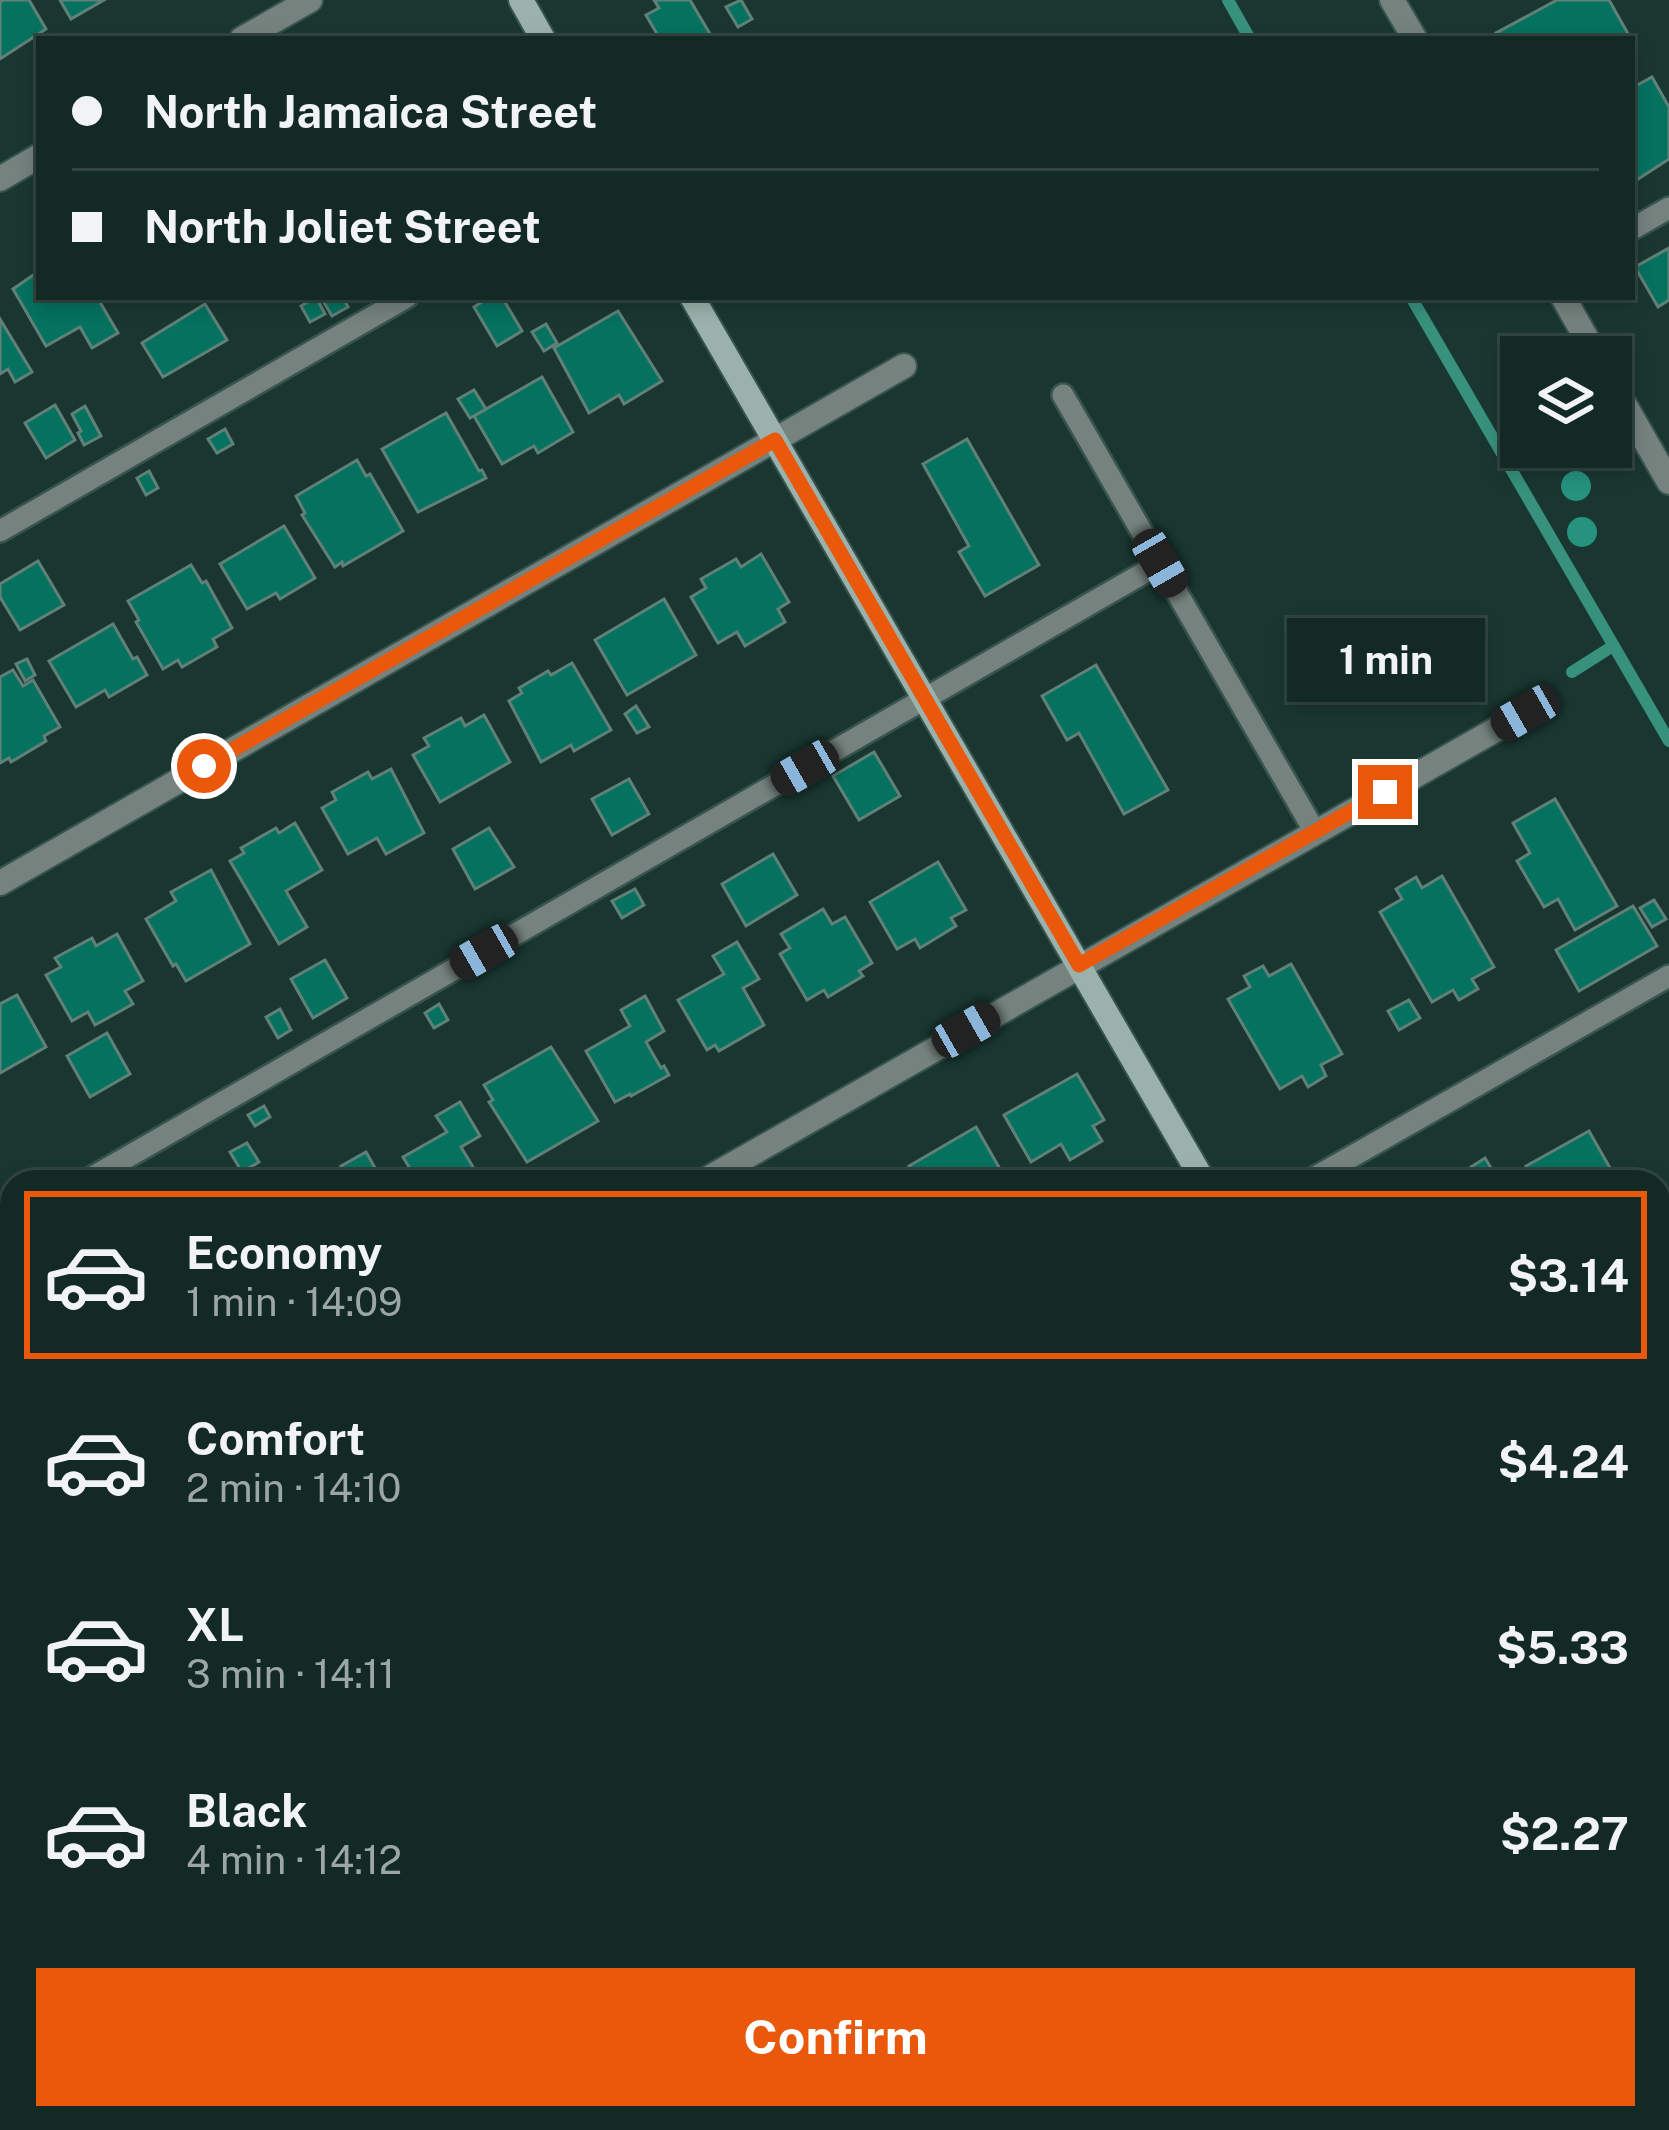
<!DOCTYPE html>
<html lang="en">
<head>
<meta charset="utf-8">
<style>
	:root { --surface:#132924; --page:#1c312c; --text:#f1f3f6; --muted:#9da6a6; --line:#324541; --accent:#ea580c }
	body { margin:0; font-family:"Public Sans",sans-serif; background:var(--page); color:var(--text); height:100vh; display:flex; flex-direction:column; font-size:45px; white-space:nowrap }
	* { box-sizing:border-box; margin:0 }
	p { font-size:39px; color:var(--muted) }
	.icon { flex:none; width:66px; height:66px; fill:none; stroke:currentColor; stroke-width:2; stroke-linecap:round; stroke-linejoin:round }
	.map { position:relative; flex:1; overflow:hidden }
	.details { position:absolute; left:0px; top:1170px; width:1671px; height:960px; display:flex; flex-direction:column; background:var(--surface); border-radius:36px 36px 0 0; box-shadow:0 6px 18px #0003,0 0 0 3px var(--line) }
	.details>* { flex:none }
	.top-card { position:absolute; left:36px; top:36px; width:1599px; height:264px; border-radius:0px; box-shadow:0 6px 18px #0003,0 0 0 3px var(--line); display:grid; align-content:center; height:264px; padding:0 36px; background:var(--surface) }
	.buttons { position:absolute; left:1500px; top:336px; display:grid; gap:24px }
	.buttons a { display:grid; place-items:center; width:132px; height:132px; border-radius:0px; background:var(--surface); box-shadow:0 6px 18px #0003,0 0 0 3px var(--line); font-size:60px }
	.end { position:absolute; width:54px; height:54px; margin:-27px; border:15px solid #ea580c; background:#fff; box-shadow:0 0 0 6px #fff }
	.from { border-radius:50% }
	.bubble { position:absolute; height:84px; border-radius:0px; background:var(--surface); box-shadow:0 6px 18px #0003,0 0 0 3px var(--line); font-size:39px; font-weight:700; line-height:84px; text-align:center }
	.car { position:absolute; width:36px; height:72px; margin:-36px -18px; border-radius:15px; box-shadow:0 0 9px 3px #0007; background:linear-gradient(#222 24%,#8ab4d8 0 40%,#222 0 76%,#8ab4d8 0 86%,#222 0) }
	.top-card b { display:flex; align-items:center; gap:42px; height:114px; font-size:45px }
	.top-card b+b { border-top:3px solid var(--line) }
	.top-card i { width:30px; height:30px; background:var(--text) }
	ul { padding:21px 0 0; list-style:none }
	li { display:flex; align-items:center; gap:36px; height:168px; margin:0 24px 18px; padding:0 12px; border:6px solid transparent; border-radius:0px }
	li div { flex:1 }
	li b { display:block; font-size:45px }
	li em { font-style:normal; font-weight:700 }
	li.active { border-color:var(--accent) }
	li>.icon { width:108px; height:108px; stroke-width:1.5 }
	.action { display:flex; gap:24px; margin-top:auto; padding:24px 36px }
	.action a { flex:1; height:138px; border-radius:0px; background:var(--accent); color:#fff; font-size:48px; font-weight:700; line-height:138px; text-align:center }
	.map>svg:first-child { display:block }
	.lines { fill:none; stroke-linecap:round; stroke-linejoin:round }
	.stream { stroke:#37917d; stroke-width:12 }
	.building { fill:#05715f; stroke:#618178; stroke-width:3 }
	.lane-casing { stroke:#38544d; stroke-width:26 }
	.street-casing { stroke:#38544d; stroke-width:28 }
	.secondary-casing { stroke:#38544d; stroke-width:28 }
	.lane { stroke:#75827e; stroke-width:21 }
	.street { stroke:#75827e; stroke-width:24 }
	.secondary { stroke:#9bb1ab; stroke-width:24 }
	.tree { fill:#26937f }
	.route { stroke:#ea580c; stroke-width:15 }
</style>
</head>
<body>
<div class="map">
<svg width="1669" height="2130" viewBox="0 0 1669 2130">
	<rect width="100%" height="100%" fill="#193730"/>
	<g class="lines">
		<g class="stream">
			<path d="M1228,0L1250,39"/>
			<path d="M1411,297L1669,741"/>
			<path d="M1572,672L1613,646"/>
		</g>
	</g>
	<g class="building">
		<path d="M4,0H29L46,29L0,59V2Z"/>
		<path d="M60,0H104L71,19Z"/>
		<path d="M654,0H690L713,39H660L646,15L659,8Z"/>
		<path d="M741,0L752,19L738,27L726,7Z"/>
		<path d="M1557,0H1609L1631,39H1499L1496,33Z"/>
		<path d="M1652,77L1669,107V159L1632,183V88Z"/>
		<path d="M1669,248V300L1658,307L1635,267Z"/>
		<path d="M39,271V297H97L118,333L92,348L80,327L46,346L13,289Z"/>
		<path d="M316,297L325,314L310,322L301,306Z"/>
		<path d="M329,297H343L348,307L332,316L323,301Z"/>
		<path d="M490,297H502L522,331L497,346L474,307Z"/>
		<path d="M205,304L227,340L163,377L142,343Z"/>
		<path d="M618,311L662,381L624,404L619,395L589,413L554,348Z"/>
		<path d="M0,319L32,372L15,382L8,369L0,374Z"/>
		<path d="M546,324L557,343L544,351L532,332Z"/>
		<path d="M542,377L573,432L538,453L534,446L502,464L474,416Z"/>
		<path d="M474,390L486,409L470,418L458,399Z"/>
		<path d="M55,405L75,440L46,458L25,423Z"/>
		<path d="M85,406L101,436L84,445L78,433L81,431L72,414Z"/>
		<path d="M446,413L479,471L482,470L486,478L418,512L382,449Z"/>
		<path d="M225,429L233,444L217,453L208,439Z"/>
		<path d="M967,439L1039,565L985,596L959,552L969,546L923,464Z"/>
		<path d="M357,460L366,476L370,474L403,531L343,566L342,562L335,567L302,515L305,513L296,496Z"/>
		<path d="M149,471L158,488L146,495L137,478Z"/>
		<path d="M284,526L315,578L280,599L276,593L247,609L220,564Z"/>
		<path d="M761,554L789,602L778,609L785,622L745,646L737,632L718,643L691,597L706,588L701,579L736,559L741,567Z"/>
		<path d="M38,561L64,605L20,630L0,597V584Z"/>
		<path d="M191,565L202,583L206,581L232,628L213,639L217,647L182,667L178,660L163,669L136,622L139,620L128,601Z"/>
		<path d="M664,599L696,655L627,695L595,640Z"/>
		<path d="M113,624L133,659L137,657L147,675L109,697L105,690L76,707L49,661Z"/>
		<path d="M27,659L35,675L25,681L16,664Z"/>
		<path d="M572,663L611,730L574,751L571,745L541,762L509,701L522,693L519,688L548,671L551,675Z"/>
		<path d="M1096,665L1168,790L1124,814L1079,733L1067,740L1042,696Z"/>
		<path d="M13,670L23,686L33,680L60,727L44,736L46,741L11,762L9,758L0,763V677Z"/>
		<path d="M636,706L649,727L637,733L625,714Z"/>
		<path d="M484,715L510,762L440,802L413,755L429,746L424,738L461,718L465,726Z"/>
		<path d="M874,752L900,796L859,820L833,776Z"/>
		<path d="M391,769L424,833L386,854L377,838L348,854L322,808L336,800L332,792L368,772L372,779Z"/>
		<path d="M629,779L649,814L612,835L592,799Z"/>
		<path d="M1555,799L1617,906L1575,930L1558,899L1544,907L1517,861L1530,853L1513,823Z"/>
		<path d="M295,823L322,870L286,891L307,927L279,944L230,861L244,853L241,848L276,828L279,833Z"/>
		<path d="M489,828L514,867L475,889L453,849Z"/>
		<path d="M773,854L797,895L746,926L722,884Z"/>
		<path d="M938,862L966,910L951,918L956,926L920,948L915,939L897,949L870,902Z"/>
		<path d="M211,870L250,944L186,981L176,964L173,966L146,919L176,901L171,892Z"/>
		<path d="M1442,876L1494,967L1472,979L1478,989L1459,1000L1453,990L1432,1002L1380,912L1402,899L1396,889L1416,877L1422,888Z"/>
		<path d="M635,889L644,905L622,918L612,901Z"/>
		<path d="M1654,900L1666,919L1652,927L1640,908Z"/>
		<path d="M1633,906L1657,946L1579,991L1556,950Z"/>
		<path d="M823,909L832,924L845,917L872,963L859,971L863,976L828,997L824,990L807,1000L780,954L790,948L781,934Z"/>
		<path d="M117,934L143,981L125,991L133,1004L95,1025L88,1012L72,1021L46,975L61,967L55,958L92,938L96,946Z"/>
		<path d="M737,942L759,979L743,988L764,1025L719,1051L715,1045L707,1050L678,1000L724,974L713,956Z"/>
		<path d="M325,960L347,998L313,1018L291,979Z"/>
		<path d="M1291,964L1342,1054L1321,1065L1326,1076L1308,1087L1302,1076L1280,1089L1228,999L1250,987L1244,976L1263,966L1269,976Z"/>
		<path d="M17,995L46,1047L0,1073V1004Z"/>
		<path d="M645,996L664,1031L646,1042L661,1068L664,1066L669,1075L631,1096L630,1094L615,1102L586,1051L630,1026L621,1010Z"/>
		<path d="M1409,1000L1420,1018L1399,1030L1388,1011Z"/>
		<path d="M439,1004L448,1020L434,1028L425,1013Z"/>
		<path d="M280,1009L291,1030L278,1038L266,1017Z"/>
		<path d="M107,1033L130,1074L90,1097L67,1056Z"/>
		<path d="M551,1047L598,1121L527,1162L489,1102L493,1100L484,1085Z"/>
		<path d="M1077,1074L1104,1120L1093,1126L1102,1141L1070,1160L1061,1144L1031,1162L1004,1115Z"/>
		<path d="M460,1102L480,1136L461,1147L482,1182H418L403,1157L447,1132L436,1116Z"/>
		<path d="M264,1106L270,1117L255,1126L248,1115Z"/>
		<path d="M976,1127L1004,1176L994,1182H918L909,1166Z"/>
		<path d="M1589,1131L1618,1182H1535L1526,1166Z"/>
		<path d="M247,1143L259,1162L242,1172L230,1152Z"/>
		<path d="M366,1152L383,1182H351L341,1166Z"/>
		<path d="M1485,1158L1497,1178L1490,1182H1479L1471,1167Z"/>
		<path d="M1669,1435V1486L1659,1468V1440Z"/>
		<path d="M12,1704V1777L4,1764L0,1766V1711Z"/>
		<path d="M1669,1778V1825L1659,1808V1784Z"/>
		<path d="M3,1846L12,1862V1891L0,1898V1848Z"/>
		<path d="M12,1978V2018L0,1998V1984Z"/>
		<path d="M12,2057V2118H41L35,2121L38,2127L32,2130H0V2064Z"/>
		<path d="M478,2118H496L503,2130H457Z"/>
		<path d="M546,2118H587L566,2130H553Z"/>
		<path d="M674,2118H706L707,2119L688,2130H681Z"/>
		<path d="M1205,2118H1292L1295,2123L1284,2130H1211Z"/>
	</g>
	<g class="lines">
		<defs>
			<g id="lane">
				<path d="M1632,229L1669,208"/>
				<path d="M1063,395L1315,832"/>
				<path d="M0,531L407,297"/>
				<path d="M84,1182L1161,563"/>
				<path d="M1307,1182L1669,976"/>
				<path d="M0,1230L12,1223"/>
				<path d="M1659,1681L1669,1675"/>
				<path d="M0,1929L12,1922"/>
				<path d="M870,2130L891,2118"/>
			</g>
			<g id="street">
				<path d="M1392,0L1415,39"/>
				<path d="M242,39L310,0"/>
				<path d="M0,179L39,156"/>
				<path d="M1563,297L1597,357"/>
				<path d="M1611,381L1669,482"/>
				<path d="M0,883L904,366"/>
				<path d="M702,1182L1525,713"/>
				<path d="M1659,1331L1669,1325"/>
				<path d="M0,1585L12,1578"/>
				<path d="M1659,2022L1669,2016"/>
				<path d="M264,2130L285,2118"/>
				<path d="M1471,2130L1492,2118"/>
			</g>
			<g id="secondary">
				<path d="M521,0L543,39"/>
				<path d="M692,297L1204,1182"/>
				<path d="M0,1533L12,1554"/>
				<path d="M1659,1968L1669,1985"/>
				<path d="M338,2118L345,2130"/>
			</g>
		</defs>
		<use href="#lane" class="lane-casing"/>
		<use href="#street" class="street-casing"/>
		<use href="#secondary" class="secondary-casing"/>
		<use href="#lane" class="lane"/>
		<use href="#street" class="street"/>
		<use href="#secondary" class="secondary"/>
	</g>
	<g class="tree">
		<circle cx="1576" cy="486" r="15"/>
		<circle cx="1582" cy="532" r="15"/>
	</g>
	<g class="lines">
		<path class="route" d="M204,766L775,440L1079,965L1385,792"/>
	</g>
</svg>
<div class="buttons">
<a><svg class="icon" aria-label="layers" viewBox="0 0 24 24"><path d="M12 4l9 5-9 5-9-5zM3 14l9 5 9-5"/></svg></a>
</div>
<i class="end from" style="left:204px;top:766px"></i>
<i class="end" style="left:1385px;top:792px"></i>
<div class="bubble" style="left:1287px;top:618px;width:198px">1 min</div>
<i class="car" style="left:1160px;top:563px;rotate:150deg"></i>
<i class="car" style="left:1525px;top:713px;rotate:240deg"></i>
<i class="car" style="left:805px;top:768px;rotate:240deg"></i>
<i class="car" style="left:484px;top:952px;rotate:240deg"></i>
<i class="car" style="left:966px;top:1030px;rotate:60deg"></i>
<div class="top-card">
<b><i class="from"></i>North Jamaica Street</b>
<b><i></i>North Joliet Street</b>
</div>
<section class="details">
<ul>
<li class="active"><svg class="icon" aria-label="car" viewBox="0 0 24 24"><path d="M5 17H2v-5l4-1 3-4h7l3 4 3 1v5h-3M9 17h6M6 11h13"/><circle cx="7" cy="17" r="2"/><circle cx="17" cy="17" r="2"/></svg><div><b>Economy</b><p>1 min · 14:09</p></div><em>$3.14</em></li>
<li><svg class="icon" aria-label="car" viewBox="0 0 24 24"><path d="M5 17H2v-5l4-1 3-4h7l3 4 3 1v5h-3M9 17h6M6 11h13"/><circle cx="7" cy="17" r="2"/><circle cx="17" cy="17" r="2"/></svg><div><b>Comfort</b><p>2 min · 14:10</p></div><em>$4.24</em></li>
<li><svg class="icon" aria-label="car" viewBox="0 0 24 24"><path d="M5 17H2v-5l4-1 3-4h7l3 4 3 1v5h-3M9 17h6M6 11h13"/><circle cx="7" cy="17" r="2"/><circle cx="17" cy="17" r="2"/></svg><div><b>XL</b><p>3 min · 14:11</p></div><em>$5.33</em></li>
<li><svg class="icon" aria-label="car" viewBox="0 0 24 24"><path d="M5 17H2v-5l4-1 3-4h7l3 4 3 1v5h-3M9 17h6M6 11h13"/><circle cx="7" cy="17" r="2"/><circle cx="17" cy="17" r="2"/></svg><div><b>Black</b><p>4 min · 14:12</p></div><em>$2.27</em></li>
</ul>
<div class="action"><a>Confirm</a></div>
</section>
</div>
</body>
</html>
